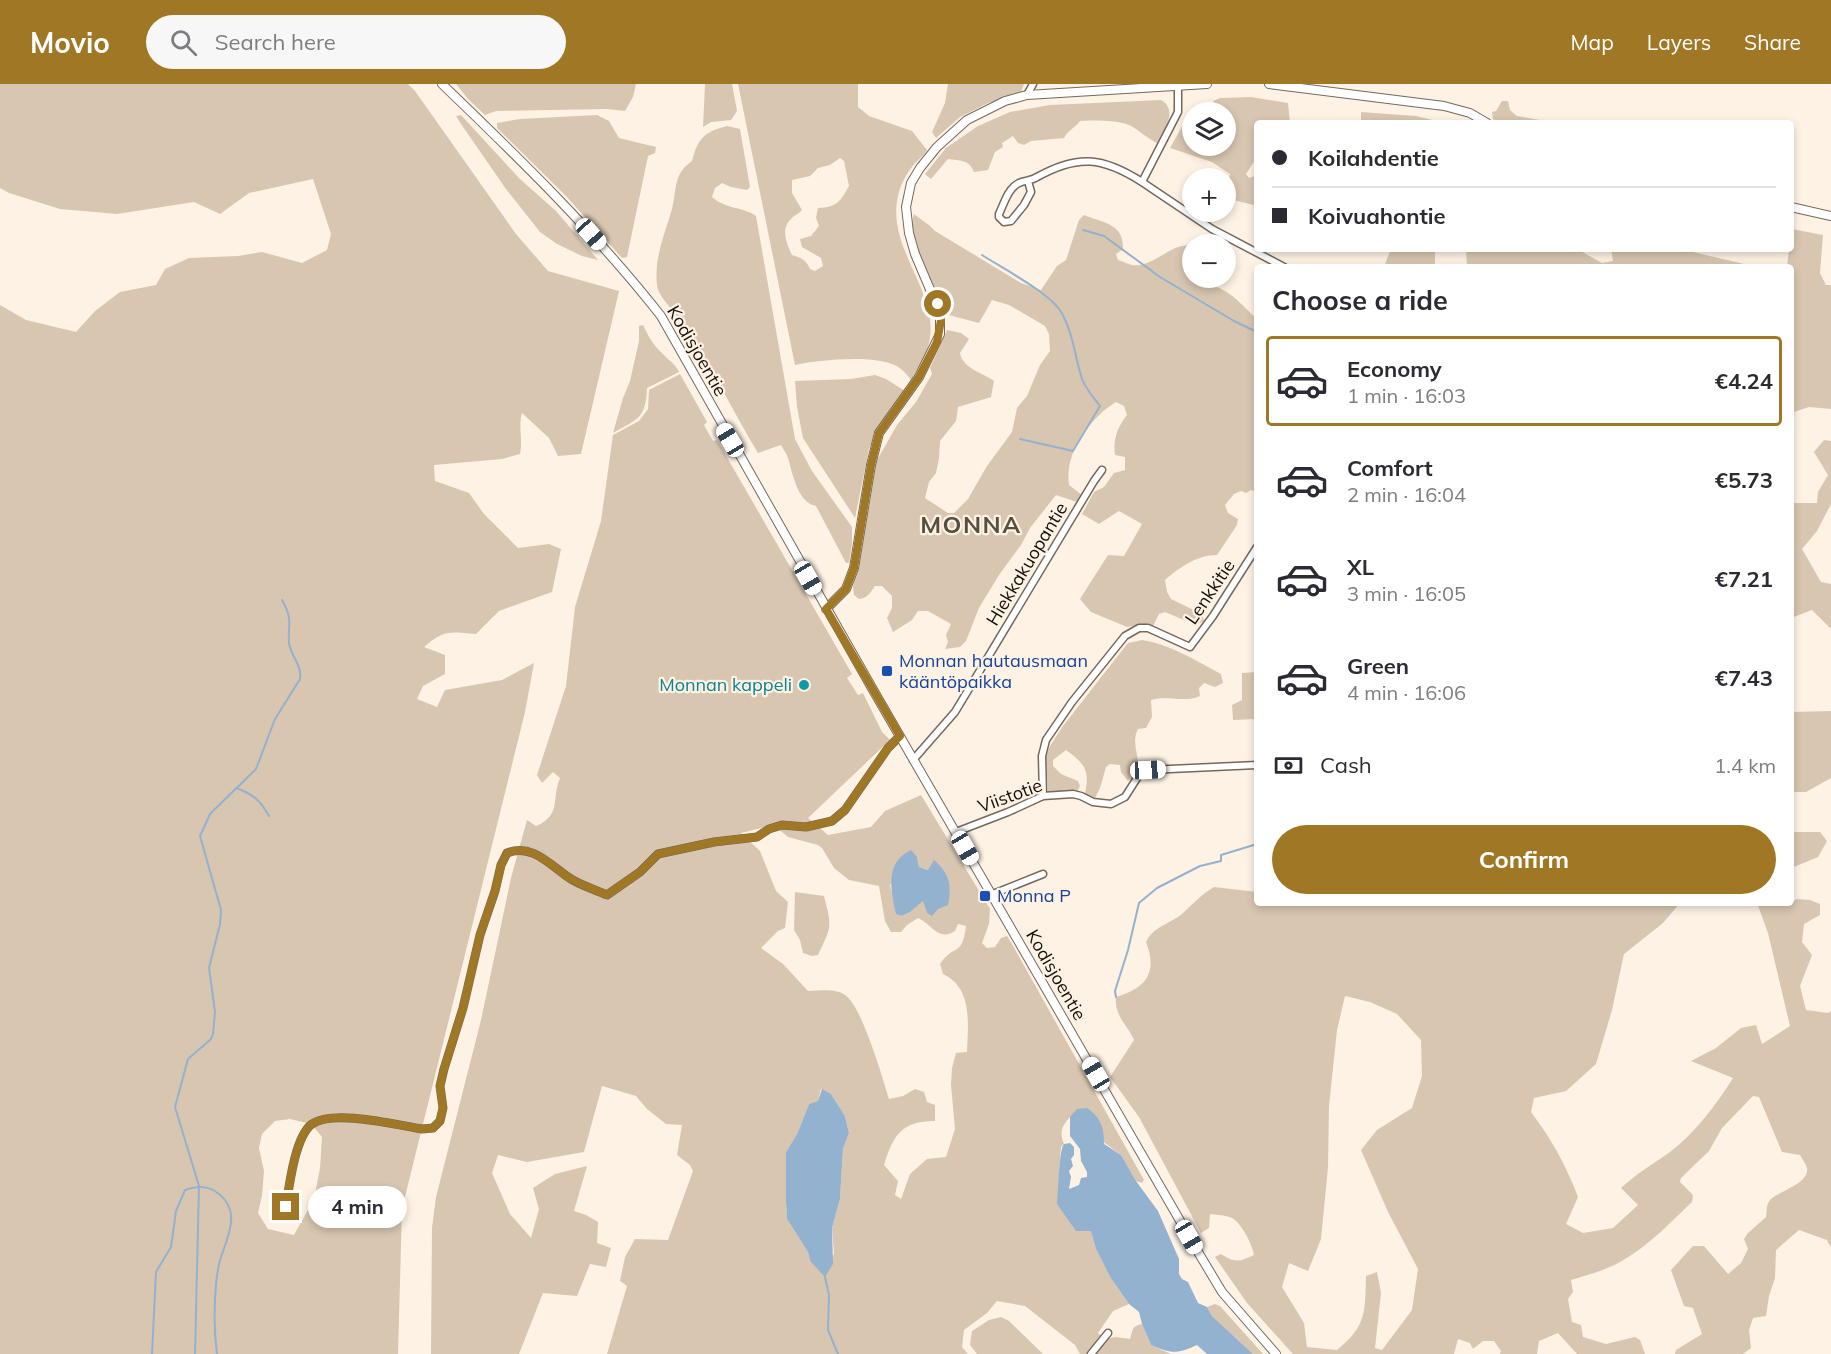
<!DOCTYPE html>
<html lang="en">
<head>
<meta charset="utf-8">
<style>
	:root { --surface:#fff; --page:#f7f7f7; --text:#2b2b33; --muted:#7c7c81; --line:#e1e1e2; --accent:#a07725 }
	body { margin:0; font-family:Mulish,sans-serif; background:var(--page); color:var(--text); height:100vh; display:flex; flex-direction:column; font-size:22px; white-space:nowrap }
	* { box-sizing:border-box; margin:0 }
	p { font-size:20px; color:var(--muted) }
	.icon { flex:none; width:33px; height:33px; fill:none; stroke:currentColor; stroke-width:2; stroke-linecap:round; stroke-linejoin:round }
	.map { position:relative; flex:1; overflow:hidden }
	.panel { position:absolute; left:1254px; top:180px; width:540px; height:642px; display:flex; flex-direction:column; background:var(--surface); border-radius:6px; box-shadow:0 3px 9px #0003 }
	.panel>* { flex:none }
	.hud { position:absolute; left:1254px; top:36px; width:540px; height:132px; border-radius:6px; box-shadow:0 3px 9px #0003; display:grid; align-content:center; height:132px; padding:0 18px; background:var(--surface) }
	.fabs { position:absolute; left:1182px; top:18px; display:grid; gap:12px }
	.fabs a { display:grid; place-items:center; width:54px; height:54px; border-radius:50%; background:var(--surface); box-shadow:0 3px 9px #0003; font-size:30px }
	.end { position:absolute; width:27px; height:27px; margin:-14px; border:8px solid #a07725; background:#fff; box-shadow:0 0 0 3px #fff }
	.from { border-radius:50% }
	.bubble { position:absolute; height:42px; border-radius:21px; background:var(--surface); box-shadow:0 3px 9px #0003; font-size:20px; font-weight:700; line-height:42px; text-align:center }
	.car { position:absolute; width:18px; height:36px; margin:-18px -9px; border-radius:8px; box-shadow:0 0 4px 2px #0007; background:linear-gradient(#fff 24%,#345 0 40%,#fff 0 76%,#345 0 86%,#fff 0) }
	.hud b { display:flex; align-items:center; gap:21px; height:57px; font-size:22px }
	.hud b+b { border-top:2px solid var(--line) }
	.hud i { width:15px; height:15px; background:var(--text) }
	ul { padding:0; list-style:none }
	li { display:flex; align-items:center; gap:18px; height:90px; margin:0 12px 9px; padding:0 6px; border:3px solid transparent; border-radius:6px }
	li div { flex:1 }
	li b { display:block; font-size:22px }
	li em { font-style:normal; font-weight:700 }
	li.selected { border-color:var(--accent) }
	li>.icon { width:54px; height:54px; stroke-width:1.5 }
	h2 { padding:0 18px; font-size:27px; line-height:72px }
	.pay { display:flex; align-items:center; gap:15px; height:66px; padding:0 18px; font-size:22px }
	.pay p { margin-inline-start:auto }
	.primary-button { display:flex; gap:12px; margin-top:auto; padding:12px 18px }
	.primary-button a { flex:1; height:69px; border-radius:36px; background:var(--accent); color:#fff; font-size:24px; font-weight:700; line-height:69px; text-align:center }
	header { display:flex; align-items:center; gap:36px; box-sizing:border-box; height:84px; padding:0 30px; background:var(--accent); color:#fff }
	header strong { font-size:28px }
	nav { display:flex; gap:33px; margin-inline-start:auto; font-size:21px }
	.search { width:420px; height:54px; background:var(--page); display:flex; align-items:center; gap:15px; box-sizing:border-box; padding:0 21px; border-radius:33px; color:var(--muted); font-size:22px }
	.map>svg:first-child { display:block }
	.green { fill:#d8c6b0; fill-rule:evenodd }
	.water { fill:#93b2cf }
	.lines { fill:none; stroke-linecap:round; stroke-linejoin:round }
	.stream { stroke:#93b2cf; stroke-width:2 }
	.minor-casing { stroke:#73695d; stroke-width:9 }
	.tertiary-casing { stroke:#73695d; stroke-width:10 }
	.minor { stroke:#fff; stroke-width:6 }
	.tertiary { stroke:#fff; stroke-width:8 }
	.route { stroke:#a07725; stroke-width:8 }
	.transit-dot { fill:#1a4fb4; stroke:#fef2e4; stroke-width:2 }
	.culture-dot { fill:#0f9aa8; stroke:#fef2e4; stroke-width:2 }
	.labels { text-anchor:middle; stroke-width:4.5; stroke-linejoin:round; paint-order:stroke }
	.street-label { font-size:18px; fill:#120e09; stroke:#fef2e4 }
	.transit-label { font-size:18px; fill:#164399; stroke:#fef2e4; text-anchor:start }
	.culture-label { font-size:18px; fill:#0d838f; stroke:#fef2e4; text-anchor:end }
	.district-label { font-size:24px; font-weight:bold; letter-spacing:1.5px; fill:#574e42; stroke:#fef2e4 }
</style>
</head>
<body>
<header>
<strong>Movio</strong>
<div class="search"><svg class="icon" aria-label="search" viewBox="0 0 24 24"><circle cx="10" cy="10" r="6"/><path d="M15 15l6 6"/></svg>Search here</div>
<nav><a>Map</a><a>Layers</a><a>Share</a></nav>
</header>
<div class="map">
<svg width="1831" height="1270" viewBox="0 0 1831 1270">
	<rect width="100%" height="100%" fill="#fef2e4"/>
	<g class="green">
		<path d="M0,0H408L415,7L516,150L548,187L619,207L581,370L558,372L549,354L522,329C518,343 523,355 520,370L502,375L434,381L435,397L469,409L484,430L518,464L549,460L561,465L552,508L499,527L476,550C449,548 445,545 424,563L445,571V590L423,602L417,615L437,623L445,606L502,596L534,579L525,628L402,1125L398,1270H0V221L26,236L76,248L95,227L120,208L156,201L165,185L189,174L238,172L262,168L302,179L327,166L331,150L313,95L249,109L220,130L194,118L117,130L60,125L9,109L0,104ZM290,1035L311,1040L322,1053L320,1084L314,1115L294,1151L268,1145L258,1129L262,1112L264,1087L259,1064L262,1050L275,1037Z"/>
		<path d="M456,0H636L633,13L625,27L607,25L496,27L485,31L469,16Z"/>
		<path d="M705,0H732L737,27L731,36L711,38L703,43Z"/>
		<path d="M738,0H858V23L869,32L912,47L927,66C923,73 916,77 912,83C907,89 901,100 899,108C883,163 941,207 929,259C926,273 918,284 911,296C908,292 905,288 901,285C882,269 819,276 795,281ZM840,74L844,77L849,102C840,118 837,123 818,124L816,134L819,142L811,152L800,155L802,163L821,174L823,182L815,187L810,185C806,175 801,174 792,171C787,160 780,145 791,135C795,130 798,131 802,126L792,109V96L810,92L818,84L830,81Z"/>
		<path d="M948,0H1024L1020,11L1017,12L988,19L960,33L936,54L932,48L945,19Z"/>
		<path d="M1251,13L1288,19L1290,39H1257V73L1246,90L1249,94L1257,91V122L1226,114L1230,90L1212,78L1170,64L1184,39L1192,37V62H1226V28H1218L1213,17L1220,14Z"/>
		<path d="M1161,16C1178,25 1165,48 1158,60C1149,55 1142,49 1133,43C1122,36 1094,36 1080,37C1075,44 1068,46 1064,54L1031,57L1024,61L1018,59L1013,52L1002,59L1003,63L995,68L988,86L974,88C969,75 960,77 948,75L931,95L925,90L946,64L978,42L1010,28L1050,21Z"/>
		<path d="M1502,17H1508L1510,26L1517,32L1557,39H1499L1493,35L1492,28L1496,27Z"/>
		<path d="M1361,28L1416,32L1445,39H1361Z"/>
		<path d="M461,31L520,95L556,127L598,176L582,172L557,160L540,148L506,105L461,40L456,32Z"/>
		<path d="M597,31L609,37L619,54L656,63L655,69L648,72L627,173L622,174L566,112L497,44V39L520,35Z"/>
		<path d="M727,42L740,45L750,103L747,106L731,103L722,99L715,104L712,113C727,126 742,122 756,132L795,355L812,387L852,443V460L849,479H846L816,422C797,418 793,390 788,374C787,370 783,365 781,361L758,369C730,323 708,274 676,231C670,222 658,212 657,201C654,173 665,150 672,125C677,105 673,90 692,77C698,54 704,48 727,42Z"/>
		<path d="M914,130L930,142L935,147L1021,199L1041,206L1057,182L1066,176L1079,136L1084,131C1104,139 1124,140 1123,165L1116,170L1118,176C1122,177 1128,180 1132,181C1155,184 1171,157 1192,162V169L1186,185C1202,206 1206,196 1223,206C1236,213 1246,225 1257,235V408L1251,406L1246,409L1241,407L1234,410L1225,421L1228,429L1238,435L1237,441L1217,471C1197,471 1180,483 1165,496L1167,508L1171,515L1202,530L1204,537L1196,541L1165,528L1159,530L1153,542L1138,541L1127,543L1091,528L1080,515L1108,471L1124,472L1142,440L1119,427L1099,440L1082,430L1094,408L1104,403L1114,389L1125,386V373L1115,371C1113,355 1117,344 1127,331L1124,322L1116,318C1090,334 1064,369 1069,401L1082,411L1077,418L1056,411L1030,444L1021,461L999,491L979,524L966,557L960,563L945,565L948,558L946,551L951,540L928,527H918L912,536L893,548L887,534L892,524V512L882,502H875C870,509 868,514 859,515L854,511L853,503L870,418L876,378L897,341L916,318L932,290L930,284L947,246L961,249L969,255L960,269C962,284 983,289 994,297L991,313L958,323L956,337L940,357L939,375L936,389L929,398L925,414L948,429H954L968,415L987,382L1012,348L1017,324L1027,312L1040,281L1050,267L1049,250L1045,242L1009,221L992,216L979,239L945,230C939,206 905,153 914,130Z"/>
		<path d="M1792,145L1823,151L1820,189L1826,201H1831V325L1809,323L1791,329V183H1787L1789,165H1791Z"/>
		<path d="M1391,165H1435V183H1384Z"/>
		<path d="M1466,165H1577L1602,179L1613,177L1611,165H1680L1757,183H1497L1492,181H1467Z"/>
		<path d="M643,241C648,252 654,262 663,270C669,277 675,279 679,288L647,304C646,335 637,335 613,349L623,314L630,297L639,257V242Z"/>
		<path d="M680,290L707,338L704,341L713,357L717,356L852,590L847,594L858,611L863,609L882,648L890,656L808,734L828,751L871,743L885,727L921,711L990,825L989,840L982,859L987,864L995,863L1001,854L1007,852L1012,860L1144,1096L1142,1099L1136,1097L1121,1071L1070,1033C1062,1042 1059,1048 1064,1060L1061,1063L1058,1105L1091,1146L1096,1165L1110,1193L1129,1220L1113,1227L1098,1249L1104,1255L1116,1253L1130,1255C1133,1247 1131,1242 1142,1240L1151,1261L1171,1270H1080L1075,1261L1025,1222L997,1217L987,1229L964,1246L962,1263L968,1270H607L627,1202L620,1197L625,1173L635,1155L668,1156L693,1087L690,1081L677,1071L682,1041L666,1040L647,1025L636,1012L602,1002L584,1068L527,1078L498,1071L492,1089L510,1130L531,1154L539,1125L533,1104L555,1090L587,1082L574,1127L586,1131L598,1138L597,1159L611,1164L606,1183L590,1180L577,1212L543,1209L519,1270H431L432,1144L436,1113L481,936L511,794L527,736L536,742C562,731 551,715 560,694L553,688L542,699L537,691L566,602L575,523L601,437L613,351L639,337L648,325L649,306ZM773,741L788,753L818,761L822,764L834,784L849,796L879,802L885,837L891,848H901L907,841L918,834C932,840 938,858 955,847L958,840L966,842C962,874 954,859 940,880L943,890C973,904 968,940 967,968L956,969L952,984L951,1001L955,1045L946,1073L927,1075L910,1090L901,1115L895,1111L898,1097L884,1081C893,1052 901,1037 935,1037V1021L927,1018L924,1008L915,1005L903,1012L889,1015C883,995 861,920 845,911C834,904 821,907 808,907L783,880L761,864L778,847L785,844L788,818L776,807L760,767L741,749ZM917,773L919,783L928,786L927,829L923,816L910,828L902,832L897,830L890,801ZM821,1005L831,1010L845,1032L849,1049L843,1065L840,1115L832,1144L834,1169L825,1192L810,1177L808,1168L787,1135L786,1118V1068L797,1050L809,1020L818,1017Z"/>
		<path d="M875,291L886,295L905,307L877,345L869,365L855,434L803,354L797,323L795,297L851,295Z"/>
		<path d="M1824,356L1831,357V420L1817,447L1802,465L1821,498L1831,500V545L1812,526L1791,534V419H1817L1818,408L1828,391L1814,368Z"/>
		<path d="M1142,556C1169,560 1197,577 1221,590L1223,599L1215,603L1204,599L1199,604L1200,612C1186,619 1167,611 1151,616L1152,633L1146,644L1138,645C1128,664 1149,680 1128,697L1121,688L1120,681L1110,680L1106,683L1100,704L1095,714L1085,710C1090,686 1085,680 1066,666L1053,676V682L1061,690L1078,697L1080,702L1077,708L1048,709L1046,671L1050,662L1063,642L1128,559Z"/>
		<path d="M1257,588V635L1233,636L1232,621L1242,616V589Z"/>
		<path d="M1831,627V694L1806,708H1791V628Z"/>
		<path d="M1791,748H1820L1827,757L1818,773L1794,783L1791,789Z"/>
		<path d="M1214,803L1257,808V819H1680L1663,839L1624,870L1612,926L1596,980L1566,1007L1534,1014L1531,1028C1552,1056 1566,1081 1578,1113L1566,1140L1583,1149L1613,1144L1638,1121L1621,1104C1636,1090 1653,1080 1670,1068C1695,1049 1716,1021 1733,994L1691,977L1716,964L1741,944L1756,941L1762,960L1790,942L1768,849L1757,819L1788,820L1797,815L1810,816L1820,820V831L1804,840L1802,858L1812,871L1800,902L1806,926L1828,929L1831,927V1164L1827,1156L1799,1146L1776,1166L1775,1194L1769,1212L1766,1232L1753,1234L1749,1246L1751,1264L1743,1270H1675L1676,1266L1702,1250L1693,1224L1684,1222L1671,1186L1693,1162H1704L1728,1190L1741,1179L1748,1165L1744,1155L1748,1149L1766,1133C1767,1126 1766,1120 1771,1115C1780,1107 1810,1099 1807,1084C1806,1080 1802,1075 1800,1071L1782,1068L1759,1013L1753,1012L1722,1044L1709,1067L1681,1094L1680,1098L1693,1111L1692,1118C1669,1140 1647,1163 1620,1178C1604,1187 1587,1191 1571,1196L1573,1208L1568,1215L1572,1238L1581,1241L1583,1253L1606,1260L1635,1253L1640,1256L1645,1270H1577L1558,1249L1539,1257L1537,1270H1500L1501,1267L1494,1257H1483L1473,1265L1470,1259L1458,1255L1454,1270H1293L1247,1219L1215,1173L1221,1170C1235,1179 1239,1178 1254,1171C1252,1160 1243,1143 1235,1136C1229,1131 1217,1131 1210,1130L1209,1144L1201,1149L1139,1033L1110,993L1134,956C1127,940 1114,932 1116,913C1146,904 1158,889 1146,858C1154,841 1172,840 1184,828C1194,819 1202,810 1214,803ZM1345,912L1370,918L1397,930L1421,956L1422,992L1412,1024L1377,1046L1361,1066L1388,1128L1418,1185L1412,1226L1382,1266L1375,1264L1381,1209L1377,1188L1366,1192C1365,1227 1367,1242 1337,1266L1307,1263L1304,1239L1282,1203L1289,1179L1308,1187L1321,1155L1328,1083L1329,1022L1337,946Z"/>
		<path d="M795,808L824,812C832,844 832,841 818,871L812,872L803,869L800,856L794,846Z"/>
		<path d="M1215,1220L1220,1222L1263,1270H1253L1212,1232L1207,1223Z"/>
		<path d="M1001,1233L1009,1237L1043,1270H977L970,1261L972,1247L989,1236Z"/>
	</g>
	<g class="water">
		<path d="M911,766L917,773L919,783L928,786L934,776C950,790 952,802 948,821L938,825L932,832L927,829L923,817L910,828L902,832L896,830C891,806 884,779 911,766Z"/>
		<path d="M822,1005L831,1010L845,1032L849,1049L843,1065L840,1115L832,1144L833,1180L825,1193L810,1177L808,1168L787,1135L786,1118V1068L797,1050L809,1020L818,1017Z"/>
		<path d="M1087,1024C1101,1034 1104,1043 1104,1060L1121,1071L1136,1097L1158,1127L1179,1175V1190L1182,1195L1188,1198L1198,1219L1207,1223L1212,1232L1253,1270H1207L1197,1261C1178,1270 1171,1270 1151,1261L1142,1240L1139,1228L1129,1220L1110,1193L1096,1165L1091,1147H1076L1057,1120C1058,1109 1059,1066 1064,1060L1070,1059L1074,1063V1071L1071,1075L1073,1082L1069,1087L1071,1093L1069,1105L1079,1101L1081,1094L1087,1093V1088L1081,1077L1080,1065L1070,1052V1033L1077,1025Z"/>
	</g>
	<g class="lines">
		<g class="stream">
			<path d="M1083,146L1104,152L1160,193L1234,237L1257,248"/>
			<path d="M982,171C1002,184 1050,209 1061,228C1073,248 1075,273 1082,295C1086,305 1093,313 1100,322L1073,367L1020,355"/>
			<path d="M236,704C253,710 260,716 269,732"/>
			<path d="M1116,913L1115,907L1128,866L1139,819L1157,804L1200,782L1221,777V771L1257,760"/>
			<path d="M825,1193L829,1211L828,1246L838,1270"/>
			<path d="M152,1270L156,1188L171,1163L176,1127L185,1106C198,1102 208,1101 219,1110C241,1127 228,1152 221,1173C218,1181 217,1192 216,1200C214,1223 214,1248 217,1270"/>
			<path d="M195,1270L199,1102L175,1023L188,975L211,955L213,950L215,928L209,884L220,840L221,826L200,752L210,730L256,685L275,635L300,595C302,580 291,573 289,559C288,551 290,542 289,534C288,528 285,521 282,516"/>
		</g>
		<defs>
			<g id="minor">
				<path d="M1178,2V28L1142,98L1212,145L1284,183"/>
				<path d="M1027,11L1033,0"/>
				<path d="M1028,97L1031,108L1024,121L1011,137L1004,138L999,133V130C1004,120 1008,104 1019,99C1025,96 1031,97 1037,93C1078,70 1103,73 1142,98"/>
				<path d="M913,676L955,628L1094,397L1102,386"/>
				<path d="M1043,712L1042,672L1046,656L1072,618L1125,552L1139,544H1148L1190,563L1213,532L1257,463"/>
				<path d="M956,748L1008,728L1043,712L1073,710L1081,712L1093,718L1111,720L1125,713L1139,691L1148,686L1257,681"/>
				<path d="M993,810L1043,790"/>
				<path d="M286,1123C289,1103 295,1052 312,1040C334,1025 396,1041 422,1045L433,1044L440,1037L443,1024L440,1002L444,985L463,924L480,851L495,807L501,781L507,769C531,759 549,780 568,793C579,801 594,805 607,811L640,788L658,770L714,758L757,753L769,745L782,741L806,743L832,737L845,726L888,664L900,652"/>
				<path d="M1091,1270L1108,1249"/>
			</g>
			<g id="tertiary">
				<path d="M442,0C519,74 595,148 661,232L872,604L1201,1173L1222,1208L1276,1270"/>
				<path d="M1269,0L1444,22L1470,29L1487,39"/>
				<path d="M1791,123L1831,132"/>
				<path d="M826,525L846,505L854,484L871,381L879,349L919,293L940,250V229L915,170L909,149L906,123L911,99L920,84L937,63L967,36L1005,17L1027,11L1207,0"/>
			</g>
		</defs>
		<use href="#minor" class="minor-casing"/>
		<use href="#tertiary" class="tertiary-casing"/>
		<use href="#minor" class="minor"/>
		<use href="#tertiary" class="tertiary"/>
	</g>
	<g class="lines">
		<path class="route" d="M286,1123C289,1103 295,1052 312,1040C334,1025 396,1041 422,1045L433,1044L440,1037L443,1024L440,1002L444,985L463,924L480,851L495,807L501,782L507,769C532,759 548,780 568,793C580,801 594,805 607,811L640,788L658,770L714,758L757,753L769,745L782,741L806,743L832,737L845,726L888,664L900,652L826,525L846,505L854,484L871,381L879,349L919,293L937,258L941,236L938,220"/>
	</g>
	<g class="transit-dot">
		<rect x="881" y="581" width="12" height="12" rx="3"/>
		<rect x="979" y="806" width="12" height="12" rx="3"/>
	</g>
	<circle class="culture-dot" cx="804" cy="601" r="6"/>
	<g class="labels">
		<g class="street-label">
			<text transform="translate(697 267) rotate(60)" y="6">Kodisjoentie</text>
			<text transform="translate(1027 480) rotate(-59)" y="6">Hiekkakuopantie</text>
			<text transform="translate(1210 508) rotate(-56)" y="6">Lenkkitie</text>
			<text transform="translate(1010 712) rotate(-20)" y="6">Viistotie</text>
			<text transform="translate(1056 891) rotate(60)" y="6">Kodisjoentie</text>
		</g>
		<g class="transit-label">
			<text x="899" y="583">Monnan hautausmaan<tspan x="899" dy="21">kääntöpaikka</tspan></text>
			<text x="997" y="818">Monna P</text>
		</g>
		<g class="culture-label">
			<text x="792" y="607">Monnan kappeli</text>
		</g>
		<g class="district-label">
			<text x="971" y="449">MONNA</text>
		</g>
	</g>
</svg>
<div class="fabs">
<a><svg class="icon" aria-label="layers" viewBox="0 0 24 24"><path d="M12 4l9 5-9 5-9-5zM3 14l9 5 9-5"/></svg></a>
<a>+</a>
<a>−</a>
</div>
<i class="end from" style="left:938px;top:220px"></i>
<i class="end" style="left:286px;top:1123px"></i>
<div class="bubble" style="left:308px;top:1102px;width:99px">4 min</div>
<i class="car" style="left:591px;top:150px;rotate:138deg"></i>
<i class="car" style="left:730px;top:356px;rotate:329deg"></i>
<i class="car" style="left:808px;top:494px;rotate:150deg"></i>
<i class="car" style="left:1148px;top:686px;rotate:87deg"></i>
<i class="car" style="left:965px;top:764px;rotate:150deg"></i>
<i class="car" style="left:1096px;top:990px;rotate:330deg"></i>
<i class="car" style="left:1189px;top:1153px;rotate:150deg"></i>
<div class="hud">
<b><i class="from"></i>Koilahdentie</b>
<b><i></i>Koivuahontie</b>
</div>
<section class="panel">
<h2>Choose a ride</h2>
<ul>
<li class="selected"><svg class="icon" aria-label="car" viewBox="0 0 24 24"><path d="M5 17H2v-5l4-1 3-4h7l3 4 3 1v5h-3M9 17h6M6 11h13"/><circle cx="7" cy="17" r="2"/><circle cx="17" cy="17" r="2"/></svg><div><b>Economy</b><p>1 min · 16:03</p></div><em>€4.24</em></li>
<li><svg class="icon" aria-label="car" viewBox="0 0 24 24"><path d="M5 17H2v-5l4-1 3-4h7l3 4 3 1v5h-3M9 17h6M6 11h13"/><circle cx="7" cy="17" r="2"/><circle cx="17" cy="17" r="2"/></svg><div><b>Comfort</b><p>2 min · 16:04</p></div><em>€5.73</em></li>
<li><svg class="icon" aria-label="car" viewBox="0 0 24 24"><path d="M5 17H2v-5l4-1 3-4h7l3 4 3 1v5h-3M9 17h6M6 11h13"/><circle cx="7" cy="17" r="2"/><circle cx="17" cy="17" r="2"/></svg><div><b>XL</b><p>3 min · 16:05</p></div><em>€7.21</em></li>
<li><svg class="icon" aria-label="car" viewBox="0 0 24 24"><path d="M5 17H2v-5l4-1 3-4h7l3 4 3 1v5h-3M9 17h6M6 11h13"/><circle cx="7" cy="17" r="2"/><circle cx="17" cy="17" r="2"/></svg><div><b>Green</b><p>4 min · 16:06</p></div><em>€7.43</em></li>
</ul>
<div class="pay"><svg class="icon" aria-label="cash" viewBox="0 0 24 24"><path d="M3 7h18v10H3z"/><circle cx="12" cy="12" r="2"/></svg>Cash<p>1.4 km</p></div>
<div class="primary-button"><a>Confirm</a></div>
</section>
</div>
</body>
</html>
